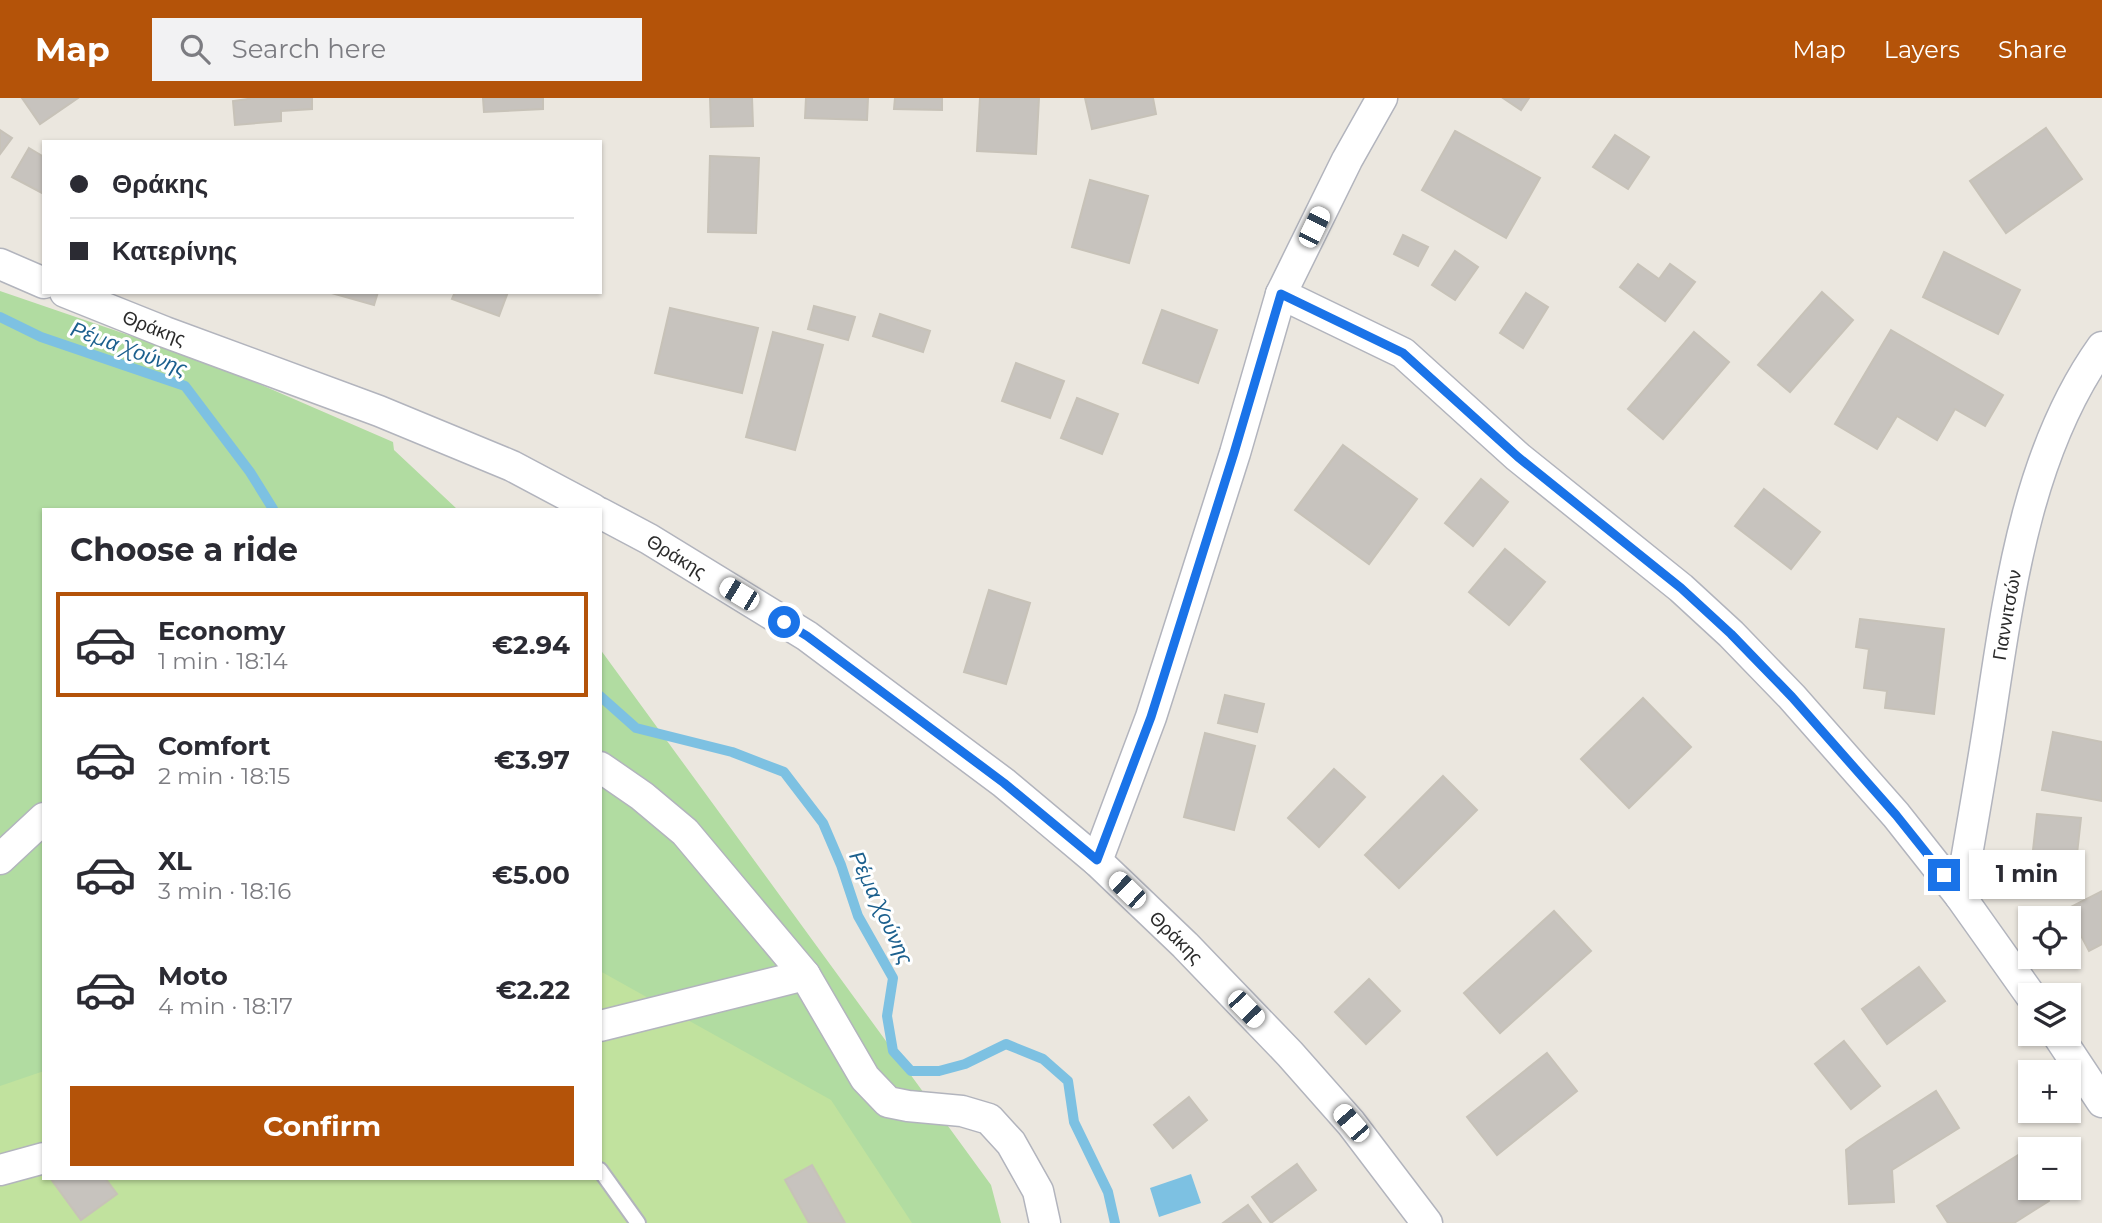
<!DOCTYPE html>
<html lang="en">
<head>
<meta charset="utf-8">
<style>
	:root { --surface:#fff; --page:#f2f2f3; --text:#2b2b33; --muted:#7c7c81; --line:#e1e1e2; --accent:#b45309 }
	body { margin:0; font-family:Montserrat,sans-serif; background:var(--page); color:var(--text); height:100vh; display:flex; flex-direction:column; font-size:26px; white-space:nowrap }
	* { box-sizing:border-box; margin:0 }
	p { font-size:23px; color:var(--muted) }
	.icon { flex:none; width:38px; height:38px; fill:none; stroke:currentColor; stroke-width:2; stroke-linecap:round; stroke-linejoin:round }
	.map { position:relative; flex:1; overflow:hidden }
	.sheet { position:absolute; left:42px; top:410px; width:560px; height:672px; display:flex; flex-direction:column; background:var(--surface); border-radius:0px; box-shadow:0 2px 5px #0004 }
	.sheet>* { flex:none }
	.guide { position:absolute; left:42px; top:42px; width:560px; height:154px; border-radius:0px; box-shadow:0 2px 5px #0004; display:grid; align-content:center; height:154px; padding:0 28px; background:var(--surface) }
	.fabs { position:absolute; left:2018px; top:808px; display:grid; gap:14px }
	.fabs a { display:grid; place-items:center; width:63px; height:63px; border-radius:0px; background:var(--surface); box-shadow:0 2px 5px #0004; font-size:35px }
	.end { position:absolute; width:32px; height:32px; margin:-16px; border:9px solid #1a73e8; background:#fff; box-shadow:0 0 0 4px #fff }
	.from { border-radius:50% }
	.bubble { position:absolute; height:49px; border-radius:0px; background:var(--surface); box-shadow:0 2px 5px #0004; font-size:23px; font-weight:700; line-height:49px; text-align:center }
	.car { position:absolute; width:21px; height:42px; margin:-21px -10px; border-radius:9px; box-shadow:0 0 5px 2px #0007; background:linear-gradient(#fff 24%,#345 0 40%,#fff 0 76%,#345 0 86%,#fff 0) }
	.guide b { display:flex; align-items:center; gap:24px; height:66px; font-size:26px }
	.guide b+b { border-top:2px solid var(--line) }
	.guide i { width:18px; height:18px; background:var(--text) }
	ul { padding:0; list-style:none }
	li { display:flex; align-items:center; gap:21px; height:105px; margin:0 14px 10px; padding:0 14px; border:4px solid transparent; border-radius:0px }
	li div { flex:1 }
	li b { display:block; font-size:26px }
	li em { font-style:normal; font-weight:700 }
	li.selected { border-color:var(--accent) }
	li>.icon { width:63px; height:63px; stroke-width:1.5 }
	h2 { padding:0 28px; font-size:32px; line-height:84px }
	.cta { display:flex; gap:14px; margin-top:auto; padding:14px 28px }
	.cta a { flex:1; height:80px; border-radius:0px; background:var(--accent); color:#fff; font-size:28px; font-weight:700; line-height:80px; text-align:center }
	header { display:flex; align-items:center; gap:42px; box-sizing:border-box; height:98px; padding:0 35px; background:var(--accent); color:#fff }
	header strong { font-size:33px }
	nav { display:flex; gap:38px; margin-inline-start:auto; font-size:24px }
	.search { width:490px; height:63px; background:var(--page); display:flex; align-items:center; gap:18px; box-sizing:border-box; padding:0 24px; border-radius:0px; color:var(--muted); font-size:26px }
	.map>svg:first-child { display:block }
	.green { fill:#b1dca1 }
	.pitch { fill:#c1e29e }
	.water { fill:#7dc1e2 }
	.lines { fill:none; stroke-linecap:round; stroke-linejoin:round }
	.stream { stroke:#7dc1e2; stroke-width:10 }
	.building { fill:#c7c3be; stroke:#c7c2b8; stroke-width:2 }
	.service-casing { stroke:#b2b4bd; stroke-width:18 }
	.minor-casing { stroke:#b2b4bd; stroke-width:33 }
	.service { stroke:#fff; stroke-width:14 }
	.minor { stroke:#fff; stroke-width:30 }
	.route { stroke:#1a73e8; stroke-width:9 }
	.labels { text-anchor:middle; stroke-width:6; stroke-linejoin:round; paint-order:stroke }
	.street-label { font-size:19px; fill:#2b2b2b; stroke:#fff }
	.water-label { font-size:21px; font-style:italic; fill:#1c608e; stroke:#fff }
</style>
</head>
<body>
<header>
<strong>Map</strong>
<div class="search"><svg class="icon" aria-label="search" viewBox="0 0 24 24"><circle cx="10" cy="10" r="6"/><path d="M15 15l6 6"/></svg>Search here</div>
<nav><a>Map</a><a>Layers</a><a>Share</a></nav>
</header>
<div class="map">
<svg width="2102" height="1125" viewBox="0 0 2102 1125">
	<rect width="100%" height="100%" fill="#ebe7df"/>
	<path class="green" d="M0,193L213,266L393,344L394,352L457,411H44V1080H600V551L991,1087L1001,1125H0Z"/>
	<path class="pitch" d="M600,873L831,1002L912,1125H0V988L44,973V1080H600Z"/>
	<path class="water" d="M1191,1076L1201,1105L1159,1119L1150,1090Z"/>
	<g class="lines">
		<g class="stream">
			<path d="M0,219L41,239L185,288L250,374L273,411"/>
			<path d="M600,598L636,630L732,654L784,674L823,725L841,767L858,818L893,880L887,918L893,953L911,973H939L965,966L1006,946L1043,961L1068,983L1074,1024L1108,1094L1115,1125"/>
		</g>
	</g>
	<g class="building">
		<path d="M22,0H78L40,26Z"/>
		<path d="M255,0H312V11L281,13V23L235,27L233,3Z"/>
		<path d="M483,0H543V11L484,14Z"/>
		<path d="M710,0H752L753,28L711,29Z"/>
		<path d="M806,0H868L867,22L805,20Z"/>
		<path d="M895,0H942V12L894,11Z"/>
		<path d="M980,0H1039L1036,56L977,53Z"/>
		<path d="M1085,0H1153L1156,16L1092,31Z"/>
		<path d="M1503,0H1529L1521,12Z"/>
		<path d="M2046,30L2082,81L2006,135L1970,83Z"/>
		<path d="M0,32L12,40L0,56Z"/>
		<path d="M1455,33L1540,80L1506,140L1422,92Z"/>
		<path d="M1615,37L1649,59L1628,91L1593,69Z"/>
		<path d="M29,50L44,59V96L12,79Z"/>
		<path d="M710,58L759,60L756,135L708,134Z"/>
		<path d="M1090,82L1148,98L1129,165L1072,149Z"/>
		<path d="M1403,137L1428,149L1418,168L1394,156Z"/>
		<path d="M1455,153L1478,169L1455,202L1432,187Z"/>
		<path d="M1944,154L2020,192L1998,236L1923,199Z"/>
		<path d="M1638,166L1659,181L1670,166L1695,184L1665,223L1620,189Z"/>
		<path d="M328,194H378L374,207Z"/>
		<path d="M455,194H508L499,218L452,201Z"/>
		<path d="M1822,194L1853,222L1790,294L1758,267Z"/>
		<path d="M1526,195L1548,209L1523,250L1500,235Z"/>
		<path d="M814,208L855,219L848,242L808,231Z"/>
		<path d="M670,210L758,230L742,295L655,275Z"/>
		<path d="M1162,212L1217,232L1198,285L1143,265Z"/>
		<path d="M880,216L930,233L923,254L873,238Z"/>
		<path d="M1891,232L2003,297L1985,328L1955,311L1937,342L1897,318L1877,351L1835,326Z"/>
		<path d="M773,234L823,247L795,352L746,339Z"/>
		<path d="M1694,234L1729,264L1663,341L1628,311Z"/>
		<path d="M1016,265L1064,283L1050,320L1002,303Z"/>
		<path d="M1077,300L1118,316L1102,356L1061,340Z"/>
		<path d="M1343,347L1417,401L1369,466L1295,412Z"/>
		<path d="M1481,381L1508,404L1473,448L1445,425Z"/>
		<path d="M1764,391L1820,434L1791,471L1735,428Z"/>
		<path d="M1505,451L1545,484L1509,527L1469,494Z"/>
		<path d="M989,492L1030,505L1006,586L964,574Z"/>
		<path d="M1860,521L1944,531L1934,616L1885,610L1887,593L1864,590L1869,551L1856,549Z"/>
		<path d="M1225,597L1264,606L1257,634L1218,625Z"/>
		<path d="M1643,600L1691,649L1629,710L1581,661Z"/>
		<path d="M2053,634L2102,644V703L2042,692Z"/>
		<path d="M1205,635L1255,648L1234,732L1184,719Z"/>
		<path d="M1334,671L1365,699L1319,749L1288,720Z"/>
		<path d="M1443,678L1477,712L1399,790L1365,757Z"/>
		<path d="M2037,716L2081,720L2076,765L2032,761Z"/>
		<path d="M2102,793V846L2089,853L2067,811Z"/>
		<path d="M1554,813L1591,853L1500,935L1464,895Z"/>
		<path d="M1919,869L1945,903L1887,946L1862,911Z"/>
		<path d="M1369,881L1400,913L1366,946L1335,914Z"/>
		<path d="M1844,943L1880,988L1851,1011L1815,966Z"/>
		<path d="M1547,955L1577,993L1497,1057L1467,1019Z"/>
		<path d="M1936,993L1959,1030L1892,1072L1894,1104L1849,1106L1846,1052L1858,1043Z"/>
		<path d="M1189,999L1207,1022L1173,1050L1154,1027Z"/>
		<path d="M2020,1056L2030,1073V1090H2041L2049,1103L2014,1125H1948L1937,1108Z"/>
		<path d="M1297,1066L1316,1092L1271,1125L1252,1099Z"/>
		<path d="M812,1067L845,1125H809L785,1082Z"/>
		<path d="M52,1080H105L117,1096L81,1122L51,1081Z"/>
		<path d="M1248,1107L1261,1125H1223Z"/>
	</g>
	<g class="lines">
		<defs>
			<path id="service" d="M600,1072L638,1125"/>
			<g id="minor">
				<path d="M0,166L44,185"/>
				<path id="s1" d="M65,194L165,234L379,313L512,368L593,411"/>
				<path d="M1281,196L1403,255L1518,359L1681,490L1731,536L1792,599L1896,717L1960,798L2031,898"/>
				<path id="s2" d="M600,415L649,441L807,538L1004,685L1097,763L1185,847L1290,956L1351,1025L1427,1125"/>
				<path d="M600,669L642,698L685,734L805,877L865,980L888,1004L908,1008L962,1013L989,1021L1011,1045L1038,1093L1045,1125"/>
				<path d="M0,761L44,720"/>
				<path d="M1097,763L1151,619L1235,355L1281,196L1347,62L1382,0"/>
				<path id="s3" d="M1960,798C1970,738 1981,678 1990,619C2009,494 2027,354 2102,249"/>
				<path d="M600,928L805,877"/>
				<path d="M2057,936L2102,1004"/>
				<path d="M0,1072L44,1060"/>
			</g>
		</defs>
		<use href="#service" class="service-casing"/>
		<use href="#minor" class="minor-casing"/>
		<use href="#service" class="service"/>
		<use href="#minor" class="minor"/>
	</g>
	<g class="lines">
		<path class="route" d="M784,524L807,538L1004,685L1097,762L1151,619L1234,355L1281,196L1403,255L1518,359L1681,490L1731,536L1792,599L1896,717L1944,777"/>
	</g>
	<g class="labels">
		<g class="street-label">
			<text dy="7" stroke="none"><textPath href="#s1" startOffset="96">Θράκης</textPath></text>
			<text dy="7" stroke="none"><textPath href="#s2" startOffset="88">Θράκης</textPath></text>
			<text dy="7" stroke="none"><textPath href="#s3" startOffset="285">Γιαννιτσών</textPath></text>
			<text dy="7" stroke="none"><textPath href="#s2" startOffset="718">Θράκης</textPath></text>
		</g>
		<g class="water-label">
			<text transform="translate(129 251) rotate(20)" y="7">Ρέμα Χούνης</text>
			<text transform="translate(881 810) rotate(65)" y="7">Ρέμα Χούνης</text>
		</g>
	</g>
</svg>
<div class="fabs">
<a><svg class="icon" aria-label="locate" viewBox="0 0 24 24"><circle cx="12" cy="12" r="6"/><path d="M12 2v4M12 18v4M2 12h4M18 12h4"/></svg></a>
<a><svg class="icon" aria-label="layers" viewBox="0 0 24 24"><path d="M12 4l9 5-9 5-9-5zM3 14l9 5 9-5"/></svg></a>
<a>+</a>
<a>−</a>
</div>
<i class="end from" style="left:784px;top:524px"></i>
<i class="end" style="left:1944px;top:777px"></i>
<div class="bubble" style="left:1969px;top:752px;width:116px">1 min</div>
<i class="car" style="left:1314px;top:129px;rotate:26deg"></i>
<i class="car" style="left:739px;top:496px;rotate:301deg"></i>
<i class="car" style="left:1127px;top:792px;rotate:314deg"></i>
<i class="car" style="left:1246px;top:911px;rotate:136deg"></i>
<i class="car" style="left:1351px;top:1025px;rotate:319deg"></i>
<div class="guide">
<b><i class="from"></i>Θράκης</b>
<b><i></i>Κατερίνης</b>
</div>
<section class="sheet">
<h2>Choose a ride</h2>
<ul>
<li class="selected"><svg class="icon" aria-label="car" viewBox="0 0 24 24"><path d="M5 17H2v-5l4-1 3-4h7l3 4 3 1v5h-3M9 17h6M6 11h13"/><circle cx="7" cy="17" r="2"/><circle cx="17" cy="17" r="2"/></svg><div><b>Economy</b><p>1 min · 18:14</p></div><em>€2.94</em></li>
<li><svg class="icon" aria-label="car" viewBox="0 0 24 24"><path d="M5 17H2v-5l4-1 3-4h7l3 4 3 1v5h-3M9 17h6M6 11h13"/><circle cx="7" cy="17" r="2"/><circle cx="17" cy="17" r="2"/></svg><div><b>Comfort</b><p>2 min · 18:15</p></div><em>€3.97</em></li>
<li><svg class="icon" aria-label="car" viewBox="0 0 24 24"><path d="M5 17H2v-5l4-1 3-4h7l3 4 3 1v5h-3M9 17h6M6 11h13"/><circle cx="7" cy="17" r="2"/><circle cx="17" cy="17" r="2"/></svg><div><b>XL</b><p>3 min · 18:16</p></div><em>€5.00</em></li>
<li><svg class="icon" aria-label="car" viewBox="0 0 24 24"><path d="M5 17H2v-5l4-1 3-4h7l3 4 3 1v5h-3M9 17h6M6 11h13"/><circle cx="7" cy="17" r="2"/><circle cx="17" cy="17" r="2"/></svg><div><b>Moto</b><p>4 min · 18:17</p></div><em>€2.22</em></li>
</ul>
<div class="cta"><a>Confirm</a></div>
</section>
</div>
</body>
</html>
